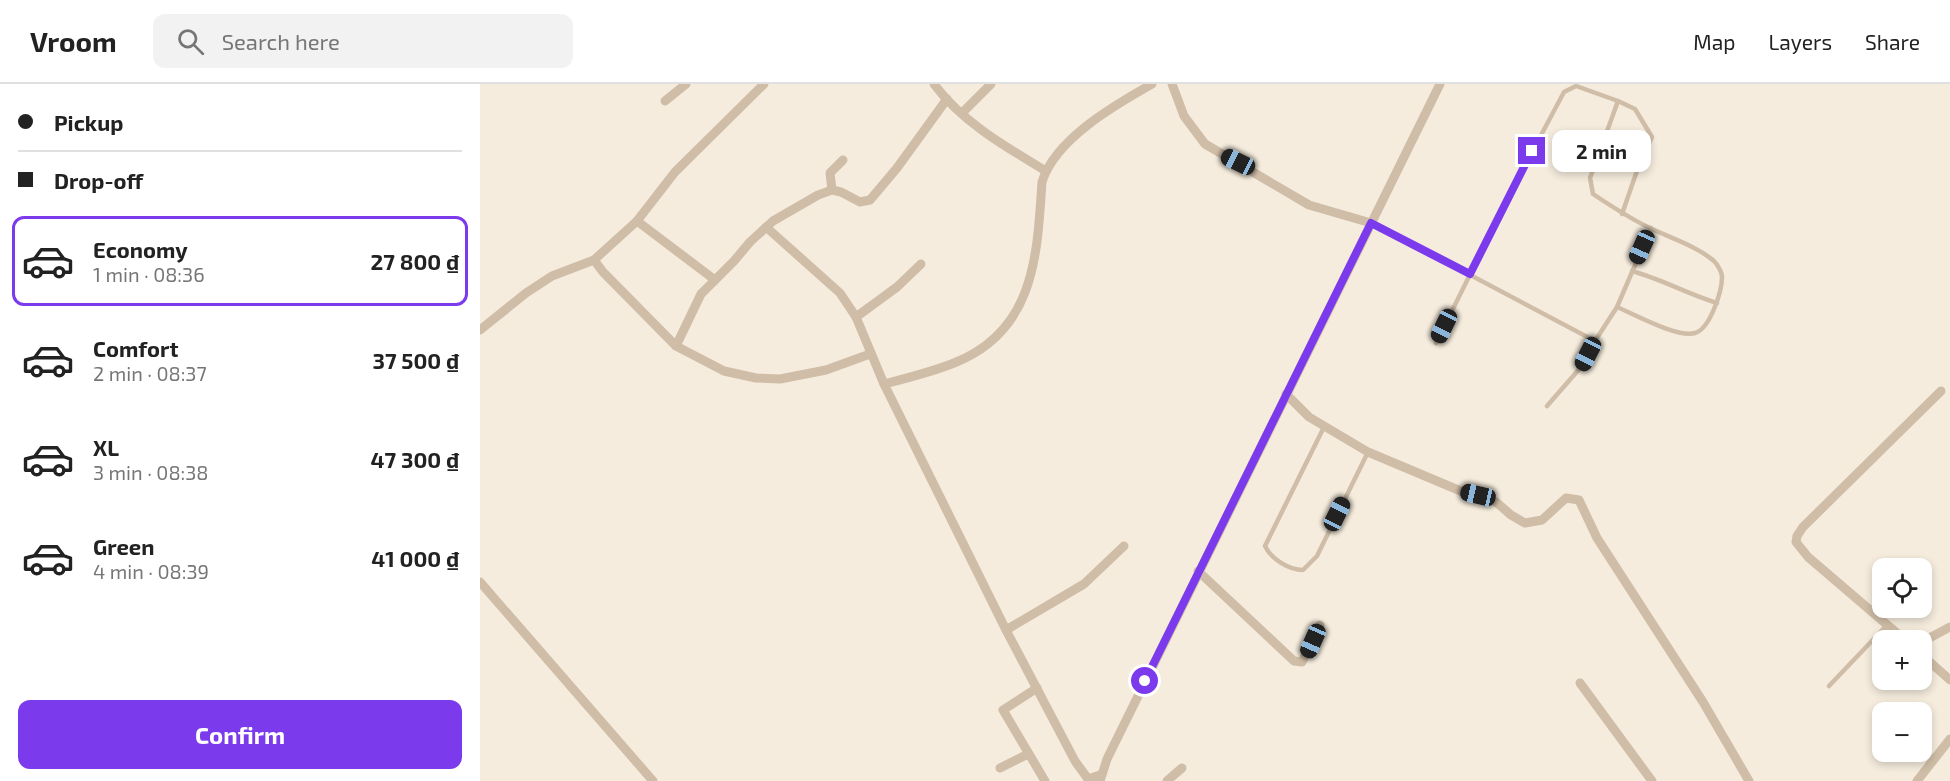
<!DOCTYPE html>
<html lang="en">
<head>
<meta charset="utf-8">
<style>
	:root { --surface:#fff; --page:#f2f2f2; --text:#222; --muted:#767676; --line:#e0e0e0; --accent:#7c3aed }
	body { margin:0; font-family:"Exo 2",sans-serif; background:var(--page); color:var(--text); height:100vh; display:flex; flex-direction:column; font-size:22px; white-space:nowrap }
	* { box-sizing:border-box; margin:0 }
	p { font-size:20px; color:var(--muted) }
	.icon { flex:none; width:33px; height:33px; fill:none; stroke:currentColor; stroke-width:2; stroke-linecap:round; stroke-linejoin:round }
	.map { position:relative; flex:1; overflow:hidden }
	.sheet { display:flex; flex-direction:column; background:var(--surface); width:480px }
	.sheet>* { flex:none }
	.guide { display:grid; align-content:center; height:132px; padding:0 18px; background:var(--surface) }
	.controls { position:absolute; left:1392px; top:474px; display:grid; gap:12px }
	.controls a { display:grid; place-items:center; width:60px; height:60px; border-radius:12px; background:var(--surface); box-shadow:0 3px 9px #0003; font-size:30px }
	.end { position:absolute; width:27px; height:27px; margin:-14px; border:8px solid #7c3aed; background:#fff; box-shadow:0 0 0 3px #fff }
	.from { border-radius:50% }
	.bubble { position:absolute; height:42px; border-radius:12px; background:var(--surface); box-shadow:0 3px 9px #0003; font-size:20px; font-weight:700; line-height:42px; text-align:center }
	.car { position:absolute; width:18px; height:36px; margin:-18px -9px; border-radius:8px; box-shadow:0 0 4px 2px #0007; background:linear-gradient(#222 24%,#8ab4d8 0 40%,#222 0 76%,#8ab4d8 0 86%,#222 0) }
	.guide b { display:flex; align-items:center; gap:21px; height:57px; font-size:22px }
	.guide b+b { border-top:2px solid var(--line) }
	.guide i { width:15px; height:15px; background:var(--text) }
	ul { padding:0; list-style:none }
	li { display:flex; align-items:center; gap:18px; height:90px; margin:0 12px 9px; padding:0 6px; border:3px solid transparent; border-radius:12px }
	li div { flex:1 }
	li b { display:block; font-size:22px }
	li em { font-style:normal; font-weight:700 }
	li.on { border-color:var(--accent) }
	li>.icon { width:54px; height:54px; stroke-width:1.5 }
	.primary-button { display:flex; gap:12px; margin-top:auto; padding:12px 18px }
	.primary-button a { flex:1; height:69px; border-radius:12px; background:var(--accent); color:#fff; font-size:24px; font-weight:700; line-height:69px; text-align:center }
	header { display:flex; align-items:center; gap:36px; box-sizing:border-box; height:84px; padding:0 30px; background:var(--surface); border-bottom:2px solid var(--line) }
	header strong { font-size:28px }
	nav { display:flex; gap:33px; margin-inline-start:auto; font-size:21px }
	.search { width:420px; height:54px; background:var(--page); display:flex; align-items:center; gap:15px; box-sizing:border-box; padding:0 21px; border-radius:12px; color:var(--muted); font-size:22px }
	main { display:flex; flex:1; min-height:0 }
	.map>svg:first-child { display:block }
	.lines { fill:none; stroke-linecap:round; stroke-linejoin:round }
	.lane { stroke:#cfbda7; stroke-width:4.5 }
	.street { stroke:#cfbda7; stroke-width:9 }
	.route { stroke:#7c3aed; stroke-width:8 }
</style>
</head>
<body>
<header>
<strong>Vroom</strong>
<div class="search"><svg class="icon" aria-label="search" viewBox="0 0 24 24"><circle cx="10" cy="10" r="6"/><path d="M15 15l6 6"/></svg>Search here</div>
<nav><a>Map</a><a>Layers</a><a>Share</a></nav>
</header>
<main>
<section class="sheet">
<div class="guide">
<b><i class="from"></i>Pickup</b>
<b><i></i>Drop-off</b>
</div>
<ul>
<li class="on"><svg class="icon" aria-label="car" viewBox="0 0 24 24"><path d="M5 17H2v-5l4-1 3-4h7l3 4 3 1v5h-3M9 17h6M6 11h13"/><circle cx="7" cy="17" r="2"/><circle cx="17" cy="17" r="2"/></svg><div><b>Economy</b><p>1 min · 08:36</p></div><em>27 800 ₫</em></li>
<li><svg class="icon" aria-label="car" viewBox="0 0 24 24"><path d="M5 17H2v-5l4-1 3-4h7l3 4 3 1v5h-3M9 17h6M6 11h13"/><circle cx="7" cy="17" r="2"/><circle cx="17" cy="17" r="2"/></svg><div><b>Comfort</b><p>2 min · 08:37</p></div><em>37 500 ₫</em></li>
<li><svg class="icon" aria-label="car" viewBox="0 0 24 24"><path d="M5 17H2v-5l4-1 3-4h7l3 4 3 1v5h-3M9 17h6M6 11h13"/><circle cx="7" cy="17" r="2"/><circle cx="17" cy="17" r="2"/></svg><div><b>XL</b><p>3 min · 08:38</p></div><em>47 300 ₫</em></li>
<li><svg class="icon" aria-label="car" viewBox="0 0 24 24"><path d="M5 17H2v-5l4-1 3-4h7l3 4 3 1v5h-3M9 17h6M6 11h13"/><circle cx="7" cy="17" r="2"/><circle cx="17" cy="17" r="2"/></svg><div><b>Green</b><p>4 min · 08:39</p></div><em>41 000 ₫</em></li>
</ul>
<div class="primary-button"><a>Confirm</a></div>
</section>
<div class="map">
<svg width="1470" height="697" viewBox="0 0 1470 697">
	<rect width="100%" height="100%" fill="#f5ecdd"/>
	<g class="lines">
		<g class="lane">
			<path d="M892,139L1115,257"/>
			<path d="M1152,187C1181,195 1208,210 1237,219"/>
			<path d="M1137,223C1154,230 1197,254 1215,249C1230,245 1242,207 1242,193C1242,188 1237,180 1234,177C1215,161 1190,154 1168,143C1149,134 1131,122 1113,110L1110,94L1138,17"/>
			<path d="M956,259L1034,102L1084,8L1096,2L1138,17L1155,25L1172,53L1159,81L1142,130"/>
			<path d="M1067,322L1101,283L1115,257L1137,223L1171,144"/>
			<path d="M844,343L785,462C791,475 809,486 823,486L837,472L888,368"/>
			<path d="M1349,602L1407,541"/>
		</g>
		<g class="street">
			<path d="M454,0C482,38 526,63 566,87"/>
			<path d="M692,0L704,32L725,60L829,121L891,139"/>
			<path d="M185,17L206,0"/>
			<path d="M482,29L511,0"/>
			<path d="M352,106L350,89L363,76"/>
			<path d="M157,137L235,196"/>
			<path d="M286,143L360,209L376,233L404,300"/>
			<path d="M114,176L123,188L196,262L244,287L276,294L300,295L346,286L390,270"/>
			<path d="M376,233L417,203L441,180"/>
			<path d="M0,246L46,209L72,192L114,176L157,137L195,88L284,0"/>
			<path d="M196,262L221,210L254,177L270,158L293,137L338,111L352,106L361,108L380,118L390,116L417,84L467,15"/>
			<path d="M806,310L829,333L888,368L983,408L1016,418L1031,431L1045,439L1062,436L1086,414L1099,416L1117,454L1223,618L1269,697"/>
			<path d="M718,487L814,577L822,578L840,541"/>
			<path d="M0,498L173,697"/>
			<path d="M526,546L604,500L644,462"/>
			<path d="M1425,556L1328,473L1316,458L1317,452L1323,443L1461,307"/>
			<path d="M1442,558L1470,543"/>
			<path d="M1442,571L1470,596"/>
			<path d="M1100,599L1172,697"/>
			<path d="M557,604L523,626L565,697"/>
			<path d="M520,684L548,670"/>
			<path d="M620,691L608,695L595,677L526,546L404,300C427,294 452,288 474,279C555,247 557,172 562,98C575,55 635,21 672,0"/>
			<path d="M620,697L627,675L960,0"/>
			<path d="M687,697L702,684"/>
			<path d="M1437,697L1470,655"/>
		</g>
	</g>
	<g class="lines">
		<path class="route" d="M665,597L891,139L990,190L1052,67"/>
	</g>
</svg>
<div class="controls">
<a><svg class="icon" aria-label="locate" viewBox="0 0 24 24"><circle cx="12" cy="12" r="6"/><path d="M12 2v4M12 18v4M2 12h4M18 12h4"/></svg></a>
<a>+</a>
<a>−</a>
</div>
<i class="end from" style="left:665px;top:597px"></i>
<i class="end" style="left:1052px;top:67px"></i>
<div class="bubble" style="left:1072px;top:46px;width:99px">2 min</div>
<i class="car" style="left:758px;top:78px;rotate:296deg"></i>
<i class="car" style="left:1162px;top:163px;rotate:204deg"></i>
<i class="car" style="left:964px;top:242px;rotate:206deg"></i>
<i class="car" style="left:1108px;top:270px;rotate:207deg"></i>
<i class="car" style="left:998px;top:411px;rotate:283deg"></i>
<i class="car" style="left:857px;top:430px;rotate:26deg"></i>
<i class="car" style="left:833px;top:557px;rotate:204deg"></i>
</div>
</main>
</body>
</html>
